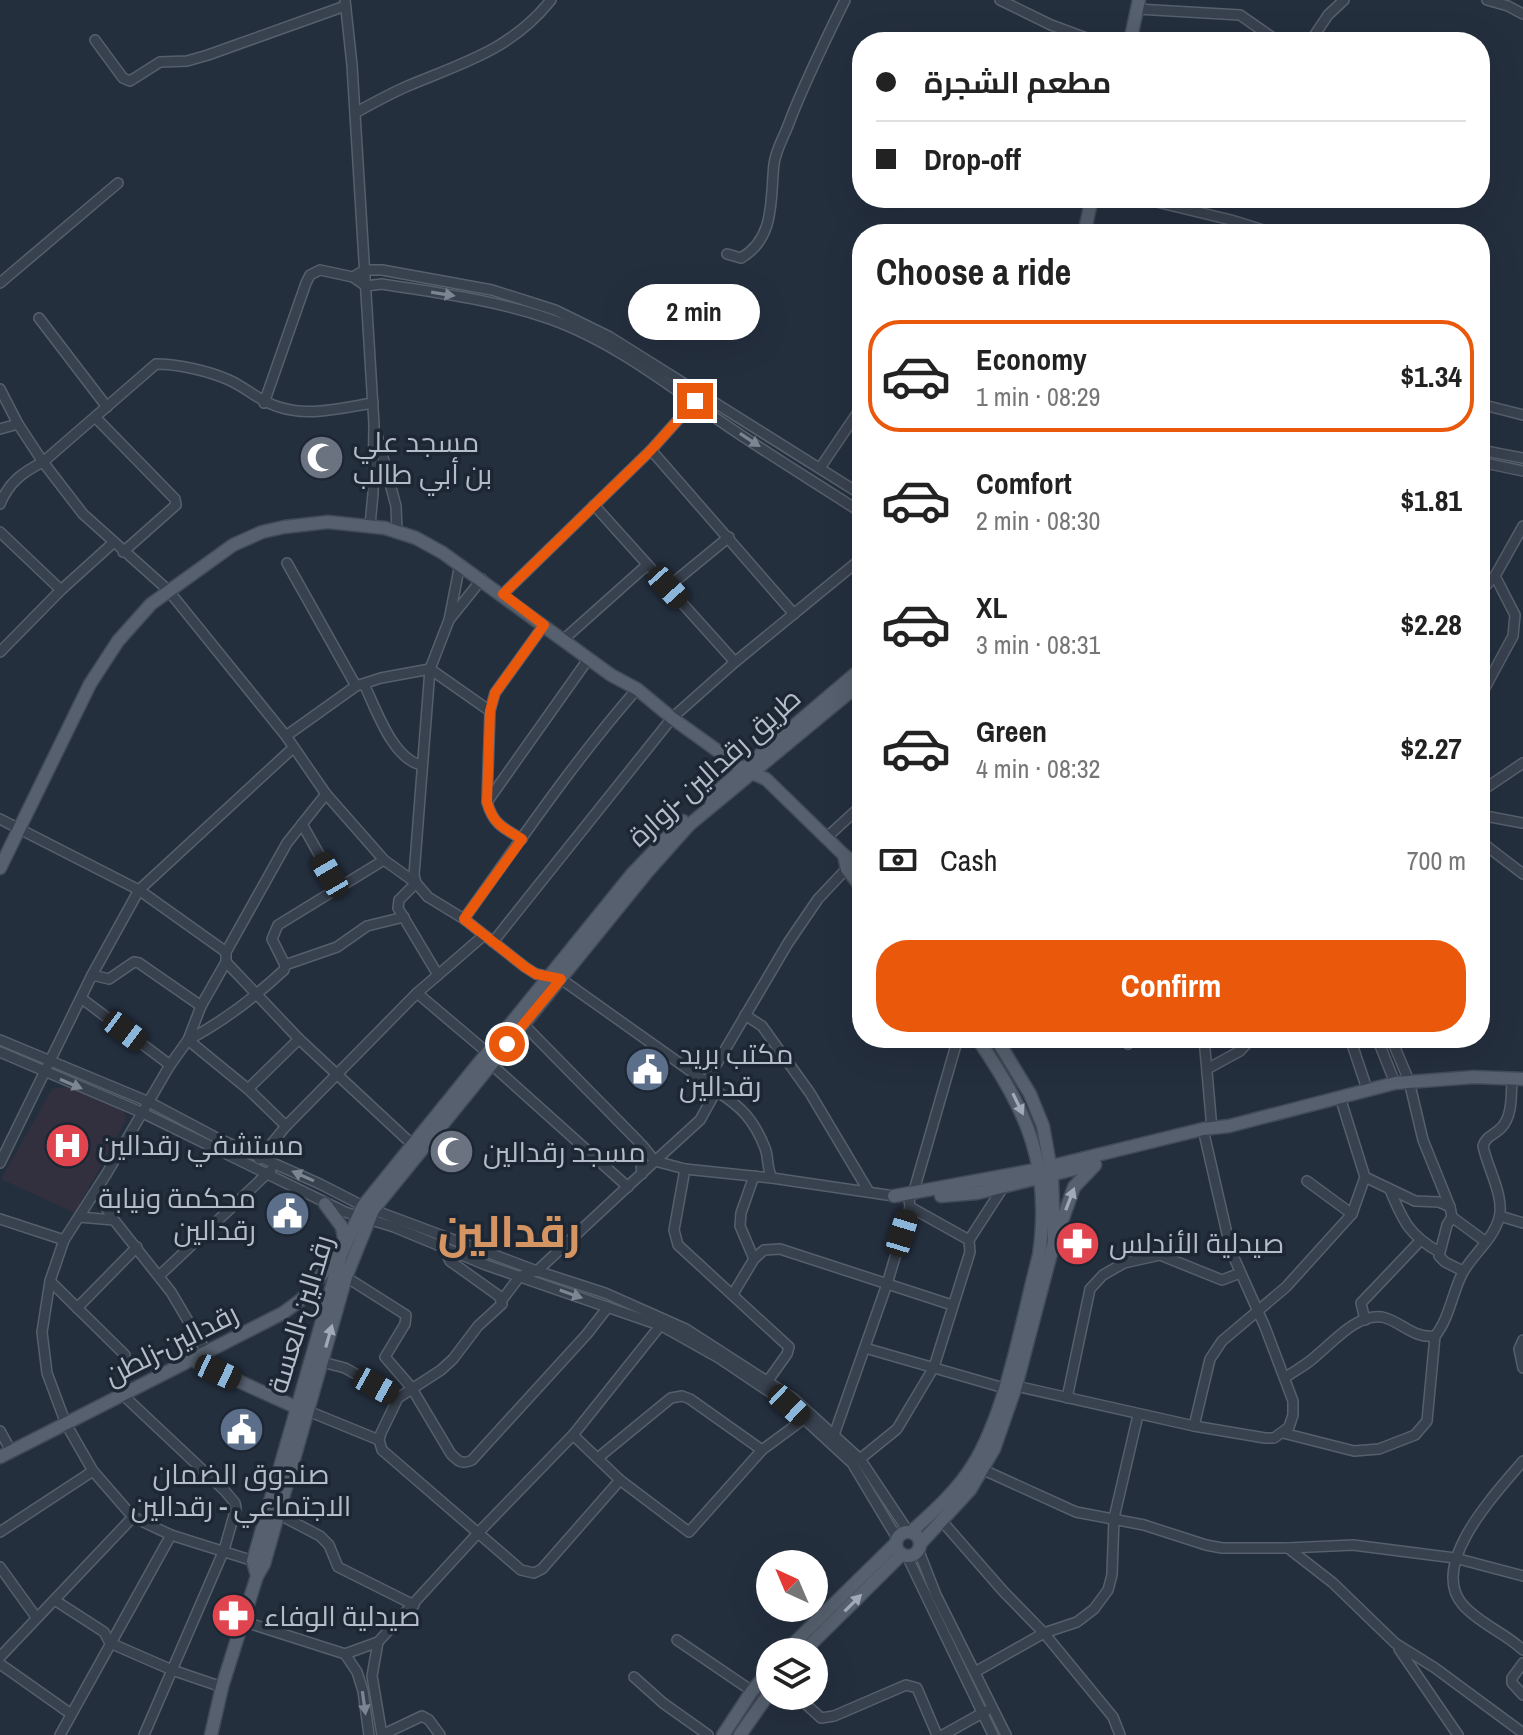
<!DOCTYPE html>
<html lang="en">
<head>
<meta charset="utf-8">
<style>
	:root { --surface:#fff; --page:#f2f2f2; --text:#222; --muted:#767676; --line:#e0e0e0; --accent:#ea580c }
	body { margin:0; font-family:"Archivo Narrow",Cairo,sans-serif; background:var(--page); color:var(--text); height:100vh; display:flex; flex-direction:column; font-size:30px; white-space:nowrap }
	* { box-sizing:border-box; margin:0 }
	p { font-size:26px; color:var(--muted) }
	.icon { flex:none; width:44px; height:44px; fill:none; stroke:currentColor; stroke-width:2; stroke-linecap:round; stroke-linejoin:round }
	.map { position:relative; flex:1; overflow:hidden }
	.sheet { position:absolute; left:852px; top:224px; width:638px; height:824px; display:flex; flex-direction:column; background:var(--surface); border-radius:32px; box-shadow:0 8px 32px #0002 }
	.sheet>* { flex:none }
	.hud { position:absolute; left:852px; top:32px; width:638px; height:176px; border-radius:32px; box-shadow:0 8px 32px #0002; display:grid; align-content:center; height:176px; padding:0 24px; background:var(--surface) }
	.needle { width:52px; rotate:316deg }
	.fabs { position:absolute; left:756px; top:1550px; display:grid; gap:16px }
	.fabs a { display:grid; place-items:center; width:72px; height:72px; border-radius:50%; background:var(--surface); box-shadow:0 8px 32px #0002; font-size:40px }
	.end { position:absolute; width:36px; height:36px; margin:-18px; border:10px solid #ea580c; background:#fff; box-shadow:0 0 0 4px #fff }
	.from { border-radius:50% }
	.bubble { position:absolute; height:56px; border-radius:28px; background:var(--surface); box-shadow:0 8px 32px #0002; font-size:26px; font-weight:700; line-height:56px; text-align:center }
	.car { position:absolute; width:24px; height:48px; margin:-24px -12px; border-radius:10px; box-shadow:0 0 6px 2px #0007; background:linear-gradient(#222 24%,#8ab4d8 0 40%,#222 0 76%,#8ab4d8 0 86%,#222 0) }
	.hud b { display:flex; align-items:center; gap:28px; height:76px; font-size:30px }
	.hud b+b { border-top:2px solid var(--line) }
	.hud i { width:20px; height:20px; background:var(--text) }
	ul { padding:0; list-style:none }
	li { display:flex; align-items:center; gap:24px; height:112px; margin:0 16px 12px; padding:0 8px; border:4px solid transparent; border-radius:32px }
	li div { flex:1 }
	li b { display:block; font-size:30px }
	li em { font-style:normal; font-weight:700 }
	li.active { border-color:var(--accent) }
	li>.icon { width:72px; height:72px; stroke-width:1.5 }
	h2 { padding:0 24px; font-size:36px; line-height:96px }
	.pay { display:flex; align-items:center; gap:20px; height:88px; padding:0 24px; font-size:30px }
	.pay p { margin-inline-start:auto }
	.button { display:flex; gap:16px; margin-top:auto; padding:16px 24px }
	.button a { flex:1; height:92px; border-radius:32px; background:var(--accent); color:#fff; font-size:32px; font-weight:700; line-height:92px; text-align:center }
	.map>svg:first-child { display:block }
	.medical { fill:#32303f }
	.lines { fill:none; stroke-linecap:round; stroke-linejoin:round }
	.minor-casing { stroke:#565f6c; stroke-width:12 }
	.major-casing { stroke:#414a57; stroke-width:15 }
	.minor { stroke:#38414e; stroke-width:9 }
	.major { stroke:#56606e; stroke-width:12 }
	.oneway { fill:#7c8592 }
	.oneway2 { fill:#a1aab7 }
	.route { stroke:#ea580c; stroke-width:10 }
	.labels { text-anchor:middle; stroke-width:7; stroke-linejoin:round; paint-order:stroke }
	.poi-label { font-size:28px; fill:#b4bcc9; stroke:#1d2633; text-anchor:start }
	.street-label { font-size:28px; fill:#b4bcc9; stroke:#1d2633 }
	.town-label { font-size:44px; font-weight:bold; fill:#d59563; stroke:#1d2633 }
</style>
</head>
<body>
<div class="map">
<svg width="1523" height="1735" viewBox="0 0 1523 1735">
	<rect width="100%" height="100%" fill="#242f3e"/>
	<path class="medical" d="M68,1087L123,1107L126,1120L75,1213L1,1179L52,1089Z"/>
	<g class="lines">
		<defs>
			<g id="minor">
				<path d="M345,0L352,65L374,424L373,494L370,525"/>
				<path d="M1000,0L1051,25L1097,42"/>
				<path d="M1487,0L1508,6L1523,14"/>
				<path d="M1137,9L1240,15L1279,42"/>
				<path d="M95,40L123,78L130,81L160,62L187,61L208,55L345,6"/>
				<path d="M1310,42L1328,15L1344,0"/>
				<path d="M355,113C373,103 391,93 410,85C465,62 512,49 551,0"/>
				<path d="M1140,198L1231,220L1276,234"/>
				<path d="M727,254L741,258C776,238 770,198 774,164C776,149 784,137 789,123C805,81 825,41 845,0"/>
				<path d="M353,277L365,270H382L492,290L555,310L610,337L862,495"/>
				<path d="M0,283L118,183"/>
				<path d="M39,318L107,407"/>
				<path d="M0,389L18,424L43,462L83,514L168,590L286,736L326,794L384,860L416,883L399,900L398,908L438,975L417,993"/>
				<path d="M264,403L306,283L310,275L320,270L353,277L366,286L382,284C439,293 495,300 550,319C612,341 669,385 723,423C768,454 816,483 862,513"/>
				<path d="M1480,404L1523,415"/>
				<path d="M96,418L175,499L176,505L123,552"/>
				<path d="M0,429L18,424"/>
				<path d="M377,435L396,506L397,531"/>
				<path d="M651,450L794,614"/>
				<path d="M1480,450L1523,458"/>
				<path d="M1480,462L1523,471"/>
				<path d="M820,468L862,406"/>
				<path d="M0,504C9,482 23,472 43,462L156,364C178,364 209,371 229,380C247,388 260,402 279,407C309,417 342,408 373,403"/>
				<path d="M594,505L735,662"/>
				<path d="M0,532L61,590"/>
				<path d="M287,563L356,686"/>
				<path d="M460,564L449,620L430,669L414,875L416,883L428,897L464,919L525,967L536,974L561,979L706,1082L788,943L818,899L851,864"/>
				<path d="M668,587L729,537"/>
				<path d="M1480,592L1495,576L1523,526"/>
				<path d="M503,594L651,450L695,401"/>
				<path d="M449,620L482,579"/>
				<path d="M564,639L647,565"/>
				<path d="M0,652L61,590L113,543"/>
				<path d="M364,684C376,709 393,760 422,765"/>
				<path d="M1480,697L1513,636L1515,615L1495,576"/>
				<path d="M286,736L356,686L381,678L430,669L490,711"/>
				<path d="M1480,792L1523,763"/>
				<path d="M487,802L589,658"/>
				<path d="M1480,815L1523,823"/>
				<path d="M0,819L139,890L226,952"/>
				<path d="M302,824L338,888"/>
				<path d="M826,838L862,805"/>
				<path d="M522,839C503,828 493,824 487,802L490,711L495,693L544,625"/>
				<path d="M1480,841L1523,874"/>
				<path d="M464,919C520,841 574,761 637,689"/>
				<path d="M493,942L672,718L735,662L862,558"/>
				<path d="M226,962L299,1039L415,1147"/>
				<path d="M285,965L337,947L367,926L404,917"/>
				<path d="M92,975L109,979L134,962L139,963L201,1006"/>
				<path d="M438,975L483,936"/>
				<path d="M81,998L170,1065"/>
				<path d="M745,1015L762,1026L810,1093L869,1192"/>
				<path d="M523,1024L639,1142L642,1174"/>
				<path d="M1204,1038L1212,1129"/>
				<path d="M1350,1038L1367,1089"/>
				<path d="M1377,1038L1395,1083"/>
				<path d="M1391,1038L1409,1081L1423,1140L1450,1207"/>
				<path d="M0,1040L149,1102L217,1138L320,1184L363,1206L537,1271L605,1293L686,1329L793,1398L860,1459L908,1531"/>
				<path d="M1128,1044L1132,1038"/>
				<path d="M0,1052L143,1113L345,1212L394,1227L486,1265L662,1326L719,1358L789,1405L852,1463L897,1538"/>
				<path d="M492,1065L628,1187"/>
				<path d="M1207,1069L1240,1051L1252,1038"/>
				<path d="M248,1089L299,1039"/>
				<path d="M716,1091C741,1106 754,1120 765,1148C769,1158 766,1166 772,1178"/>
				<path d="M286,1126L248,1089L188,1040C224,1021 254,998 284,970L285,965L272,939L278,925L384,860"/>
				<path d="M642,1145L655,1161L700,1120L716,1091L706,1082"/>
				<path d="M259,1159L286,1126L417,993L488,1053"/>
				<path d="M0,1163L92,975L139,890L293,748"/>
				<path d="M685,1169L674,1230L678,1245L789,1347L787,1354L767,1382"/>
				<path d="M754,1176L741,1213L740,1226L754,1259"/>
				<path d="M1365,1177L1415,1201L1439,1202L1450,1207L1452,1217L1447,1225L1439,1256L1445,1262L1463,1271"/>
				<path d="M1307,1181L1352,1214"/>
				<path d="M1390,1190C1403,1221 1409,1235 1439,1252"/>
				<path d="M96,1192L114,1220L171,1292L207,1353"/>
				<path d="M910,1207L969,1240"/>
				<path d="M1500,1216L1523,1223"/>
				<path d="M79,1217L114,1220"/>
				<path d="M1452,1217L1486,1242"/>
				<path d="M0,1219L64,1240"/>
				<path d="M443,1247L450,1261L499,1296L502,1304L478,1326L453,1359L441,1370L398,1398L381,1433L379,1440L382,1450L521,1570L534,1573L542,1569L620,1480"/>
				<path d="M160,1275L271,1170"/>
				<path d="M346,1277L406,1315L405,1324L385,1357L411,1387L451,1454C458,1461 462,1465 472,1460L587,1334L608,1307"/>
				<path d="M50,1281L125,1355"/>
				<path d="M733,1294L754,1259L764,1250L780,1249L952,1305"/>
				<path d="M502,1300L520,1276L537,1271L655,1161L685,1169L772,1178L894,1196"/>
				<path d="M77,1308L137,1247"/>
				<path d="M1365,1320L1361,1303L1420,1241"/>
				<path d="M1523,1340L1519,1349L1523,1368"/>
				<path d="M865,1348L1004,1388"/>
				<path d="M322,1362L345,1368L398,1398"/>
				<path d="M1286,1377C1296,1370 1308,1364 1317,1355C1333,1342 1358,1313 1382,1317C1401,1321 1413,1339 1435,1336C1449,1319 1452,1294 1462,1274C1472,1255 1493,1240 1499,1218C1505,1197 1487,1167 1483,1146C1487,1135 1493,1136 1501,1128C1513,1116 1511,1094 1512,1078"/>
				<path d="M1016,1386L1194,1426L1265,1438H1274L1289,1427L1293,1415V1401L1265,1327L1231,1251L1203,1129"/>
				<path d="M123,1395L225,1491L235,1503L236,1508L224,1550L144,1735"/>
				<path d="M1067,1398L1090,1289L1103,1275L1124,1263L1160,1255L1222,1280L1240,1273"/>
				<path d="M308,1411L379,1440"/>
				<path d="M1194,1426L1210,1359L1222,1341L1286,1287L1352,1214L1365,1177L1340,1097"/>
				<path d="M0,1431L11,1451"/>
				<path d="M1283,1433L1354,1451L1379,1449L1415,1435L1427,1421L1435,1336"/>
				<path d="M573,1435L620,1480L689,1532L762,1450L804,1419"/>
				<path d="M834,1435L887,1284L910,1207L909,1199L913,1194L958,1038"/>
				<path d="M599,1457L671,1398L682,1396L690,1399L762,1450"/>
				<path d="M860,1459L897,1429L934,1367L970,1252L969,1240L1004,1186"/>
				<path d="M1523,1461C1498,1491 1427,1564 1463,1605C1480,1624 1505,1633 1523,1650"/>
				<path d="M977,1467L1076,1512L1144,1525L1206,1545L1222,1548H1288L1353,1545L1455,1558L1523,1576"/>
				<path d="M278,1514L320,1536L329,1545L338,1567L414,1605"/>
				<path d="M941,1520L1003,1591L1044,1633L1113,1717L1120,1735"/>
				<path d="M0,1532L93,1471"/>
				<path d="M1288,1548L1333,1583L1395,1643L1435,1668L1523,1733"/>
				<path d="M918,1549L936,1595L1006,1735"/>
				<path d="M907,1556L993,1735"/>
				<path d="M257,1562L171,1535L133,1517L93,1471L66,1424L47,1373L42,1332L50,1281L64,1240L107,1173L170,1065L188,1040L201,1006L226,962V952L287,843L326,794"/>
				<path d="M0,1567L36,1617"/>
				<path d="M56,1601L104,1632L110,1643L172,1670L222,1687"/>
				<path d="M242,1621L345,1654L357,1672L363,1691L369,1735"/>
				<path d="M677,1640L752,1691"/>
				<path d="M1399,1649L1458,1735"/>
				<path d="M345,1654L378,1642"/>
				<path d="M0,1657L133,1517"/>
				<path d="M1523,1663L1512,1678V1683L1523,1695"/>
				<path d="M0,1664L71,1714"/>
				<path d="M975,1672L1044,1633L1077,1622L1094,1609L1108,1590L1112,1575L1114,1518L1138,1415"/>
				<path d="M634,1677L663,1703L708,1735"/>
				<path d="M797,1696L821,1718L834,1716L906,1685L917,1688L937,1735"/>
				<path d="M60,1735L171,1535"/>
				<path d="M440,1735L429,1720L422,1716L382,1735L372,1676L378,1642L479,1532L573,1435L664,1321"/>
				<path d="M943,1735L986,1711"/>
			</g>
			<g id="major">
				<path d="M1130,42L1139,0"/>
				<path d="M1084,234L1092,198"/>
				<path d="M709,798L862,668"/>
				<path d="M844,855L847,869L862,888"/>
				<path d="M0,868L90,684L118,641L151,604L233,545L262,532L284,527L328,522L385,528L416,538L443,553L611,675L637,689L672,718L743,769L766,779L844,855L862,868"/>
				<path d="M894,1196L1040,1169L1203,1129L1229,1126L1395,1083L1474,1077L1523,1079"/>
				<path d="M941,1196L977,1193L1095,1164"/>
				<path d="M325,1204L342,1227L345,1243"/>
				<path d="M1057,1235L1074,1187L1095,1165"/>
				<path d="M192,1360L302,1410"/>
				<path d="M0,1457L283,1313L302,1299L337,1256"/>
				<path d="M911,1532C933,1512 957,1491 973,1465C1007,1410 1022,1319 1039,1255C1052,1165 1027,1111 977,1038"/>
				<circle cx="908" cy="1544" r="12"/>
				<path d="M920,1544L970,1490L994,1449L1016,1386L1054,1242L1052,1176L1043,1126L1030,1094L996,1038"/>
				<path d="M257,1576L253,1561L341,1255L363,1206L632,874L683,821"/>
				<path d="M785,1652L896,1543"/>
				<path d="M803,1652L902,1554"/>
				<path d="M211,1735L222,1687L257,1576L264,1564L346,1277L373,1210L648,871L689,825L862,682"/>
				<path d="M723,1735L752,1691L770,1670"/>
				<path d="M740,1735L770,1692"/>
			</g>
		</defs>
		<use href="#minor" class="minor-casing"/>
		<use href="#major" class="major-casing"/>
		<use href="#minor" class="minor"/>
		<use href="#major" class="major"/>
	</g>
	<defs><path id="oneway-solid" d="M-6-.8H1V-3.2L6.5 0L1 3.2V.8H-6Z" transform="scale(2)"/></defs>
	<g class="oneway">
		<use href="#oneway-solid" transform="translate(443 294) rotate(9)"/>
		<use href="#oneway-solid" transform="translate(750 440) rotate(33)"/>
		<use href="#oneway-solid" transform="translate(71 1084) rotate(23)"/>
		<use href="#oneway-solid" transform="translate(303 1176) rotate(-156)"/>
		<use href="#oneway-solid" transform="translate(571 1294) rotate(19)"/>
		<use href="#oneway-solid" transform="translate(364 1703) rotate(82)"/>
	</g>
	<g class="oneway2">
		<use href="#oneway-solid" transform="translate(1018 1104) rotate(64)"/>
		<use href="#oneway-solid" transform="translate(1070 1199) rotate(-69)"/>
		<use href="#oneway-solid" transform="translate(329 1336) rotate(-74)"/>
		<use href="#oneway-solid" transform="translate(853 1603) rotate(-45)"/>
	</g>
	<g class="lines">
		<path class="route" d="M507,1044L561,979L536,974L525,967L464,919L522,839C503,828 493,824 487,802L490,711L495,693L544,625L503,594L651,450L695,401"/>
	</g>
	<defs>
		<symbol id="mosque-disc" viewBox="-11 -11 22 22"><circle r="9.5" fill="#6b7280" stroke="#1d2633"/><path d="M3.5-4.9A6 6 0 1 0 3.5 4.9A5 5 0 1 1 3.5-4.9Z" fill="#fff"/></symbol>
		<symbol id="civic-disc" viewBox="-11 -11 22 22"><circle r="9.5" fill="#5c6f8a" stroke="#1d2633"/><path d="M-.6-6.5H3V-4.5H.6V-3L4-1V1h2V6H-6V1h2V-1L-.6-3ZM-1.2 2.5V6h2.4V2.5Z" fill="#fff"/></symbol>
		<symbol id="hospital-disc" viewBox="-11 -11 22 22"><circle r="9.5" fill="#e0444e" stroke="#1d2633"/><path d="M-5-5h3v3.5h4V-5h3V5h-3V1.5h-4V5h-3Z" fill="#fff"/></symbol>
		<symbol id="pharmacy-disc" viewBox="-11 -11 22 22"><circle r="9.5" fill="#e0444e" stroke="#1d2633"/><path d="M-2-6h4v4h4v4h-4v4h-4v-4h-4v-4h4Z" fill="#fff"/></symbol>
	</defs>
	<g fill-rule="evenodd">
		<use href="#mosque-disc" x="296" y="432" width="51" height="51"/>
		<use href="#civic-disc" x="622" y="1044" width="51" height="51"/>
		<use href="#hospital-disc" x="42" y="1120" width="51" height="51"/>
		<use href="#mosque-disc" x="426" y="1126" width="51" height="51"/>
		<use href="#civic-disc" x="262" y="1188" width="51" height="51"/>
		<use href="#pharmacy-disc" x="1052" y="1218" width="51" height="51"/>
		<use href="#civic-disc" x="216" y="1404" width="51" height="51"/>
		<use href="#pharmacy-disc" x="208" y="1590" width="51" height="51"/>
	</g>
	<g class="labels">
		<g class="poi-label">
			<text x="353" y="452">مسجد علي<tspan x="353" dy="32">بن أبي طالب</tspan></text>
			<text x="679" y="1064">مكتب بريد<tspan x="679" dy="32">رقدالين</tspan></text>
			<text x="98" y="1155">مستشفي رقدالين</text>
			<text x="483" y="1162">مسجد رقدالين</text>
			<text x="256" y="1208" text-anchor="end">محكمة ونيابة<tspan x="256" dy="32">رقدالين</tspan></text>
			<text x="1109" y="1253">صيدلية الأندلس</text>
			<text x="241" y="1484" text-anchor="middle">صندوق الضمان<tspan x="241" dy="32">الاجتماعي - رقدالين</tspan></text>
			<text x="264" y="1626">صيدلية الوفاء</text>
		</g>
		<g class="street-label">
			<text transform="translate(714 767) rotate(-42)" y="10">طريق رقدالين -زوارة</text>
			<text transform="translate(300 1314) rotate(-73)" y="10">رقدالين-العسة</text>
			<text transform="translate(171 1344) rotate(-27)" y="10">رقدالين-زلطن</text>
		</g>
		<g class="town-label">
			<text x="509" y="1247">رقدالين</text>
		</g>
	</g>
</svg>
<div class="fabs">
<a><svg class="needle" viewBox="-14 -14 28 28"><path d="M0-13l5 13h-10z" fill="#e53935"/><path d="M0 13l5-13h-10z" fill="#767676"/></svg></a>
<a><svg class="icon" aria-label="layers" viewBox="0 0 24 24"><path d="M12 4l9 5-9 5-9-5zM3 14l9 5 9-5"/></svg></a>
</div>
<i class="end from" style="left:507px;top:1044px"></i>
<i class="end" style="left:695px;top:401px"></i>
<div class="bubble" style="left:628px;top:284px;width:132px">2 min</div>
<i class="car" style="left:668px;top:587px;rotate:138deg"></i>
<i class="car" style="left:330px;top:875px;rotate:330deg"></i>
<i class="car" style="left:125px;top:1031px;rotate:127deg"></i>
<i class="car" style="left:902px;top:1233px;rotate:17deg"></i>
<i class="car" style="left:218px;top:1372px;rotate:115deg"></i>
<i class="car" style="left:376px;top:1386px;rotate:119deg"></i>
<i class="car" style="left:789px;top:1405px;rotate:133deg"></i>
<div class="hud">
<b><i class="from"></i>مطعم الشجرة</b>
<b><i></i>Drop-off</b>
</div>
<section class="sheet">
<h2>Choose a ride</h2>
<ul>
<li class="active"><svg class="icon" aria-label="car" viewBox="0 0 24 24"><path d="M5 17H2v-5l4-1 3-4h7l3 4 3 1v5h-3M9 17h6M6 11h13"/><circle cx="7" cy="17" r="2"/><circle cx="17" cy="17" r="2"/></svg><div><b>Economy</b><p>1 min · 08:29</p></div><em>$1.34</em></li>
<li><svg class="icon" aria-label="car" viewBox="0 0 24 24"><path d="M5 17H2v-5l4-1 3-4h7l3 4 3 1v5h-3M9 17h6M6 11h13"/><circle cx="7" cy="17" r="2"/><circle cx="17" cy="17" r="2"/></svg><div><b>Comfort</b><p>2 min · 08:30</p></div><em>$1.81</em></li>
<li><svg class="icon" aria-label="car" viewBox="0 0 24 24"><path d="M5 17H2v-5l4-1 3-4h7l3 4 3 1v5h-3M9 17h6M6 11h13"/><circle cx="7" cy="17" r="2"/><circle cx="17" cy="17" r="2"/></svg><div><b>XL</b><p>3 min · 08:31</p></div><em>$2.28</em></li>
<li><svg class="icon" aria-label="car" viewBox="0 0 24 24"><path d="M5 17H2v-5l4-1 3-4h7l3 4 3 1v5h-3M9 17h6M6 11h13"/><circle cx="7" cy="17" r="2"/><circle cx="17" cy="17" r="2"/></svg><div><b>Green</b><p>4 min · 08:32</p></div><em>$2.27</em></li>
</ul>
<div class="pay"><svg class="icon" aria-label="cash" viewBox="0 0 24 24"><path d="M3 7h18v10H3z"/><circle cx="12" cy="12" r="2"/></svg>Cash<p>700 m</p></div>
<div class="button"><a>Confirm</a></div>
</section>
</div>
</body>
</html>
